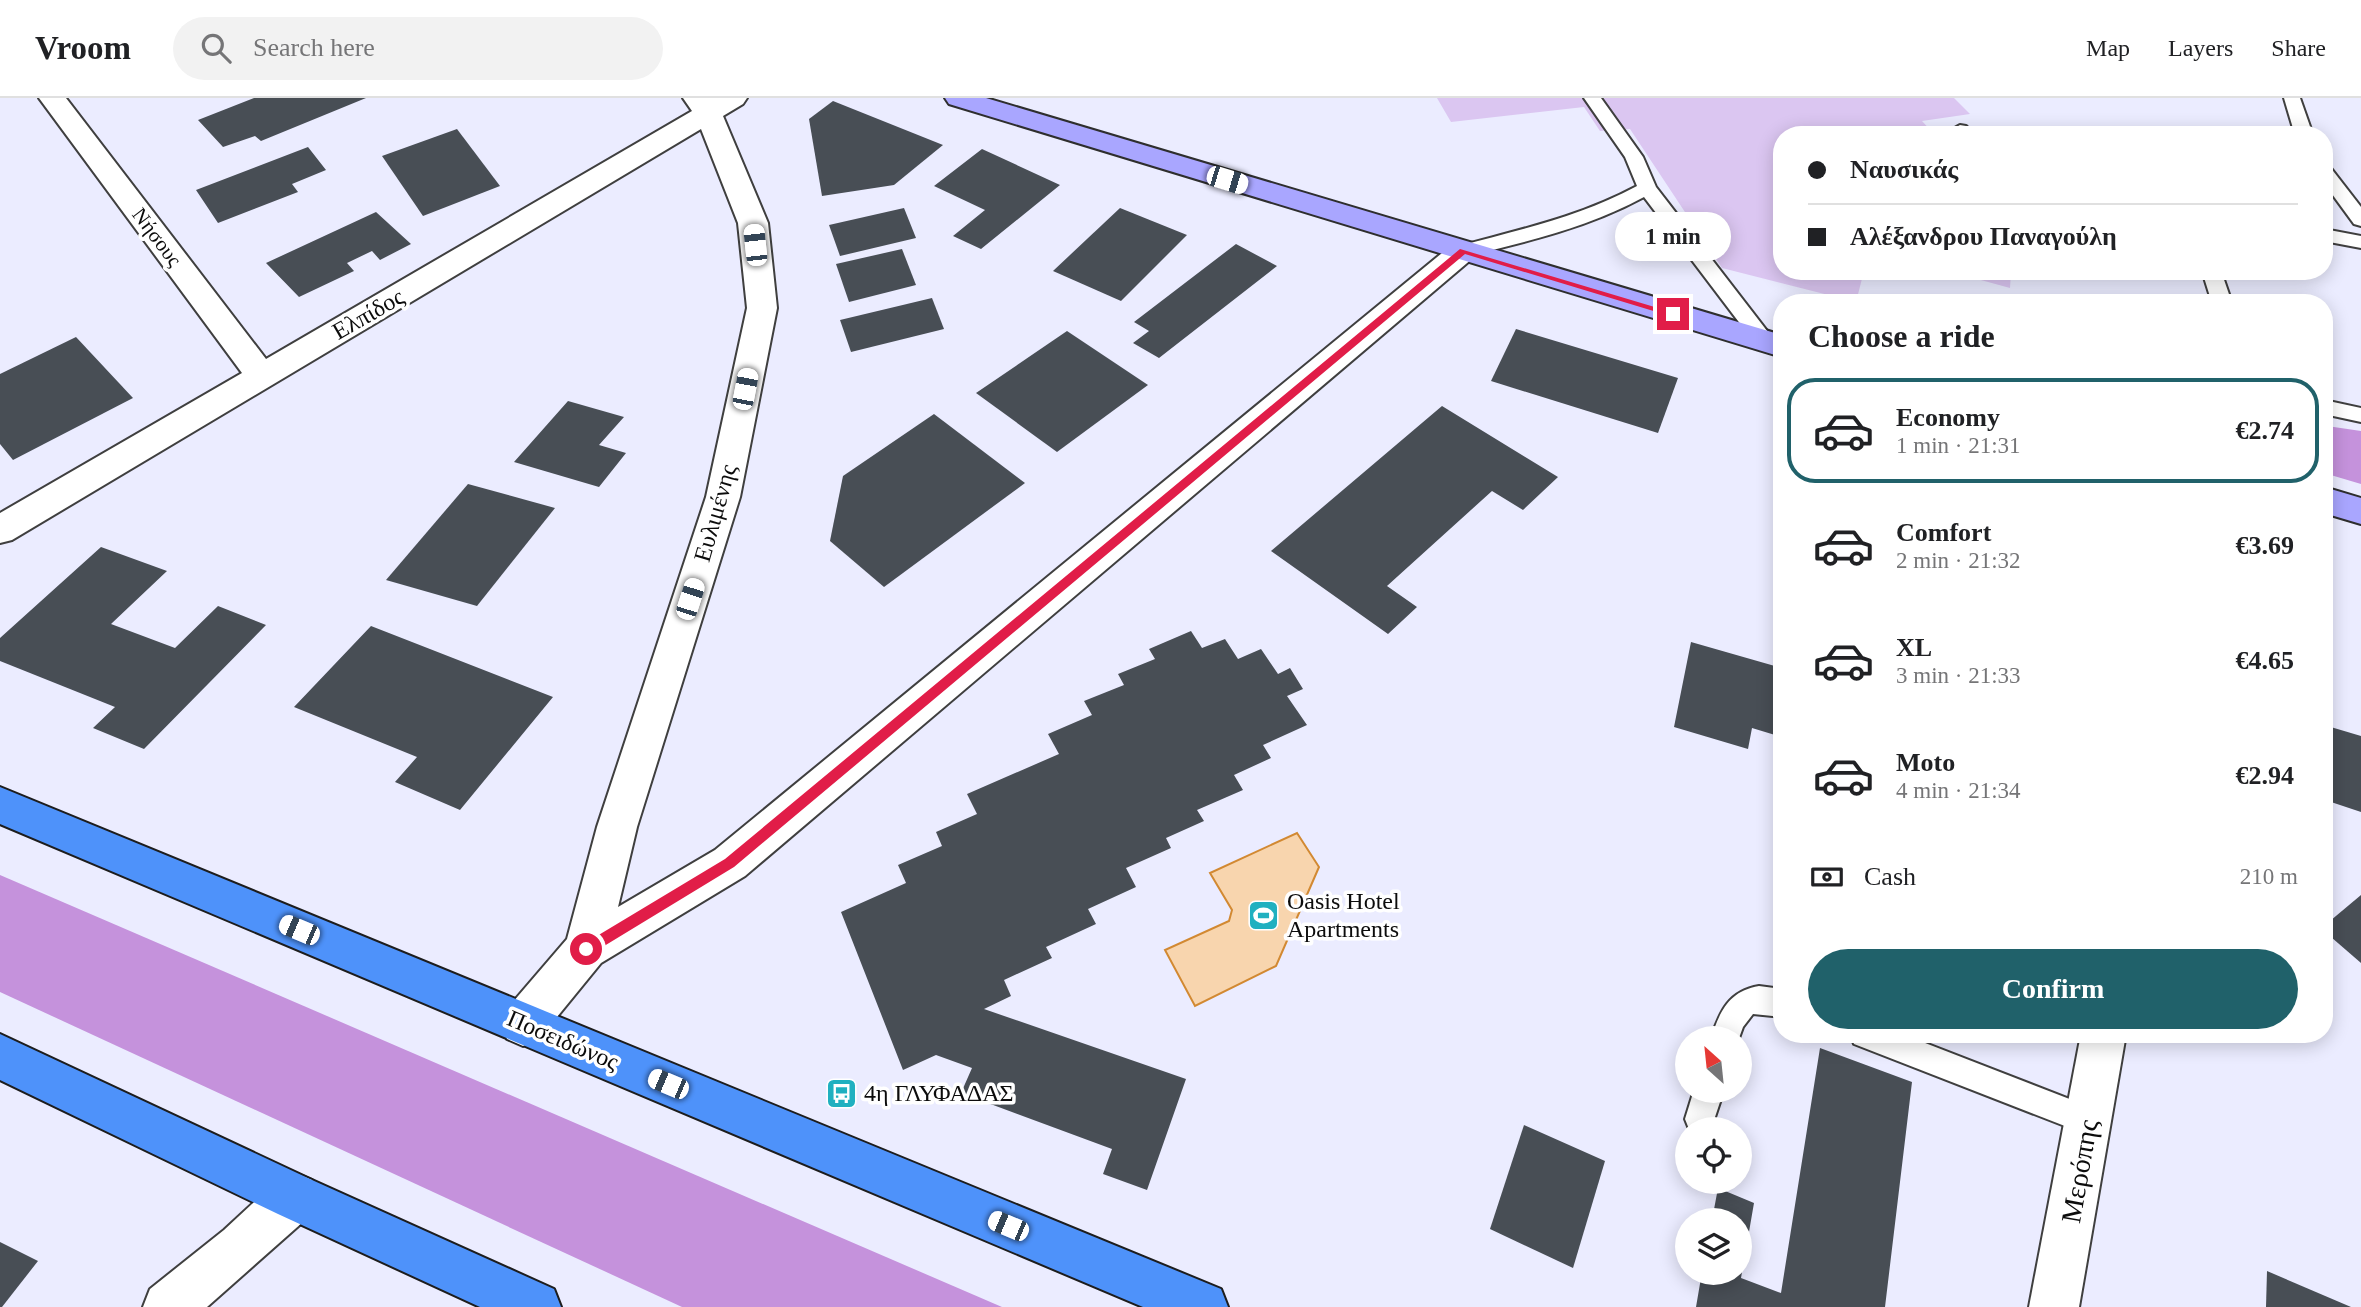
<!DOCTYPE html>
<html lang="en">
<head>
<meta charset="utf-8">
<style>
	:root { --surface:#fff; --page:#f2f2f2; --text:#202124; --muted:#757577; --line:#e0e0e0; --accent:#20616a }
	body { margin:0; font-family:Georgia,serif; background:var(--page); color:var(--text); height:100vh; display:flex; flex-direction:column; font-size:26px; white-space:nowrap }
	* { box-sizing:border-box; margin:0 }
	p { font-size:23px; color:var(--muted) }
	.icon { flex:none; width:38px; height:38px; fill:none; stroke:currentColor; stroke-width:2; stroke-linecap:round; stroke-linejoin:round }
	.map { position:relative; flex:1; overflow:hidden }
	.details { position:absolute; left:1773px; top:196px; width:560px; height:749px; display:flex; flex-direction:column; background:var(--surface); border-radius:28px; box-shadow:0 4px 18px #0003 }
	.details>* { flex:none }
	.top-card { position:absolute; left:1773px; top:28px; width:560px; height:154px; border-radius:28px; box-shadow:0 4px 18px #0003; display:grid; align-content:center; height:154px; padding:0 35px; background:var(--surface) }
	.needle { width:46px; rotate:333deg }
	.controls { position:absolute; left:1675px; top:928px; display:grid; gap:14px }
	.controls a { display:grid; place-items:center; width:77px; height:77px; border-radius:50%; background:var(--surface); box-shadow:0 4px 18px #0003; font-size:35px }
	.end { position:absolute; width:32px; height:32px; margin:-16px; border:9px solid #e11d48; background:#fff; box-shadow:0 0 0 4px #fff }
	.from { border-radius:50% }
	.bubble { position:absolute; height:49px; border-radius:24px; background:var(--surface); box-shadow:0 4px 18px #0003; font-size:23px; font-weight:700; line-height:49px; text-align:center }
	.car { position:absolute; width:21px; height:42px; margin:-21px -10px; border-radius:9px; box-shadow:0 0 5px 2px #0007; background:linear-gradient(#fff 24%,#345 0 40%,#fff 0 76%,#345 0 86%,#fff 0) }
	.top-card b { display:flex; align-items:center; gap:24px; height:66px; font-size:26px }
	.top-card b+b { border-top:2px solid var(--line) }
	.top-card i { width:18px; height:18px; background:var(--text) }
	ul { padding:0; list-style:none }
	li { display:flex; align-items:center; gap:21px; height:105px; margin:0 14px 10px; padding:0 21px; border:4px solid transparent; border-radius:28px }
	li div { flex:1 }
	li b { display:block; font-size:26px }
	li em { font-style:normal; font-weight:700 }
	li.on { border-color:var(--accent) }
	li>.icon { width:63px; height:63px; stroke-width:1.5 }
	h2 { padding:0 35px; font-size:32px; line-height:84px }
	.pay { display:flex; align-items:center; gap:18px; height:77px; padding:0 35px; font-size:26px }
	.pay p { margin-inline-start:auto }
	.cta { display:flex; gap:14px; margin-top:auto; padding:14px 35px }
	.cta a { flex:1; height:80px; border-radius:42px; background:var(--accent); color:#fff; font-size:28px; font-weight:700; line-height:80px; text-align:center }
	header { display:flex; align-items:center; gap:42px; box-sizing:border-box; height:98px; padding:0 35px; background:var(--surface); border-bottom:2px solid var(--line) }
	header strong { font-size:33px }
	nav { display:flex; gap:38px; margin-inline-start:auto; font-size:24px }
	.search { width:490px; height:63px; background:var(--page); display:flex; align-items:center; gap:18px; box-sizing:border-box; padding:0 24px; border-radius:38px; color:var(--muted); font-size:26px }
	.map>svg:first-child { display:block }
	.forest { fill:#c592dc }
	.pitch { fill:#dbc6f1 }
	.water { fill:#f8d5ae; stroke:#d28932; stroke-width:2 }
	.building { fill:#484e55 }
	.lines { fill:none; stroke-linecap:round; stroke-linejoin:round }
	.lane-casing { stroke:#3f3f3f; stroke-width:4 }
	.street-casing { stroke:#3f3f3f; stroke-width:4 }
	.secondary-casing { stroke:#2e2e2e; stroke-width:4 }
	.highway-casing { stroke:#1d1d1d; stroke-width:4 }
	.lane { fill:#fff; fill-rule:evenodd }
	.street { fill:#fff; fill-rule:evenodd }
	.secondary { fill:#a9a6ff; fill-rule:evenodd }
	.highway { fill:#4e92fa; fill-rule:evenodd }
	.route { fill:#e11d48 }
	.labels { text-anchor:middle; stroke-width:7; stroke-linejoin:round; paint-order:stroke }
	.far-street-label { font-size:21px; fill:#0c0c0c; stroke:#fff }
	.street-label { font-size:24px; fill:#0c0c0c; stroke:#fff }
	.poi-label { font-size:24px; fill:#0c0c0c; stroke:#fff; text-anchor:start }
	.near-street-label { font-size:28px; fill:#0c0c0c; stroke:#fff }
</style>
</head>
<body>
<header>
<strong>Vroom</strong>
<div class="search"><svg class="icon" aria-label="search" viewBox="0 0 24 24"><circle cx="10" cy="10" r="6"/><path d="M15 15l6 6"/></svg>Search here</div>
<nav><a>Map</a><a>Layers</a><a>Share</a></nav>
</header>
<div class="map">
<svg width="2361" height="1209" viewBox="0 0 2361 1209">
	<rect width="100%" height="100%" fill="#ebecff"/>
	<g class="forest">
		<path d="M2327,328L2361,333V386L2324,375V330Z"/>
		<path d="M0,777L1002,1209H682L0,894Z"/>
	</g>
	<g class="pitch">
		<path d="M1437,0H1954L1970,16L1922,23L1935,37H1782V173H1864L1856,204L1722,170L1630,31L1600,33L1584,9L1451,24Z"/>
		<path d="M1949,173H2011L2010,190L1948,173Z"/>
	</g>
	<path class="water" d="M1297,735L1319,769L1276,868L1195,908L1165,852L1229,823L1232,812L1210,775Z"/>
	<g class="building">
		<path d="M254,0H366L261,43L255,38L223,49L198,22Z"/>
		<path d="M833,3L943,47L894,87L822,98L809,21Z"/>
		<path d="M457,31L500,88L423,118L382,58Z"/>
		<path d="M308,49L326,72L292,86L298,94L218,125L196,92Z"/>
		<path d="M982,51L1060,87L981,151L953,138L985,112L934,88Z"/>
		<path d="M904,110L916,140L840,158L829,127Z"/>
		<path d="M1120,110L1187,137L1121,203L1053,173Z"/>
		<path d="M376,114L411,146L380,162L372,153L347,165L354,173L299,199L266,165Z"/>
		<path d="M1236,146L1277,168L1159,260L1133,245L1149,233L1134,224Z"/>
		<path d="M902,151L916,187L849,204L836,166Z"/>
		<path d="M932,200L944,231L851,254L840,222Z"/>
		<path d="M1516,231L1678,280L1658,335L1491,283Z"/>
		<path d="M1067,233L1148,287L1057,354L976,295Z"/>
		<path d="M76,239L133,300L13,362L0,346V276Z"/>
		<path d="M568,303L624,319L599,347L626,355L599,389L514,364Z"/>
		<path d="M1442,308L1558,379L1523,412L1492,393L1387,488L1417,509L1388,536L1271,453Z"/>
		<path d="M934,316L1025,385L884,489L830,443L843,378Z"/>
		<path d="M468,386L555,410L477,508L386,482Z"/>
		<path d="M101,449L167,473L111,526L175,550L218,508L266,527L144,651L93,630L115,609L0,563V540Z"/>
		<path d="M371,528L553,599L460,712L395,684L417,659L294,609Z"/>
		<path d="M1191,533L1202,550L1225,541L1238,561L1261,551L1278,576L1290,570L1303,591L1287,598L1307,627L1263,647L1271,660L1234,677L1243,692L1197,712L1204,723L1166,740L1171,750L1126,770L1136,789L1088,811L1096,826L1046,849L1052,860L1004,882L1011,898L984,911L1186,981L1147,1092L1103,1076L1112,1051L961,995L972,970L936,957L903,972L841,814L906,785L898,767L942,748L936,734L977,716L967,696L1059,656L1048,636L1092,617L1084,603L1124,587L1118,576L1155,561L1149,551Z"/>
		<path d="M1691,544L1782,570V639L1752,630L1748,651L1674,629Z"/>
		<path d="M2324,627L2361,638V714L2328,703Z"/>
		<path d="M2361,797V865L2324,833V828Z"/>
		<path d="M1820,950L1912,984L1885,1209H1696L1702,1174H1740V1122H1712L1718,1090L1754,1105L1741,1180L1781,1195Z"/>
		<path d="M1524,1027L1605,1063L1573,1170L1490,1131Z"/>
		<path d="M0,1144L38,1163L2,1209H0Z"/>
		<path d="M2267,1173L2351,1209H2266Z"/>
	</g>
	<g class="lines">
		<defs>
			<g id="lane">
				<path d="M1584,0H1601L1643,59L1656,89L1771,238L1774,243L1771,248H1757L1644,99C1587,130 1526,144 1463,159L1456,157L1454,153L1456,149C1521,131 1577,120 1637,88L1625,59Z"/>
				<path d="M2284,0H2300L2313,37H2295Z"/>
				<path d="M1960,27L1966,28L1975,37H1955L1951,32Z"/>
				<path d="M2324,68L2330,69L2361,109V128L2354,126L2324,85Z"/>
				<path d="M2324,131L2361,138V150L2324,143Z"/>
				<path d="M2202,173H2221L2232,205H2212Z"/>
				<path d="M2324,302L2361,310V324L2324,316Z"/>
				<path d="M1759,888L1782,891V919L1753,916L1743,929L1739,940H1711C1720,913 1729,893 1759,888Z"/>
				<path d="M1850,936H1902L2098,1012L2103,1022L2098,1032L2088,1037L1854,946Z"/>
				<path d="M1694,992H1724L1711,1031H1689L1685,1021Z"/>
			</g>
			<g id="street">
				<path d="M39,0H66L266,261L692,13L683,0H747L743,6L723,18L768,125L777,210L740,399L637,729L618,809L715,752L1453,146L1463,143L1473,146L1478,153L1473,160L745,778L601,865L539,941L523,948L507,941L501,926L507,911L567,841L597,729L706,399L747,210L738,125L701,31L12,442L0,445V415L242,275Z"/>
				<path d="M2081,936H2126L2079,1209H2029Z"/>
				<path d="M295,1075L312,1082L319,1099L312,1116L207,1209H143L150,1191L224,1132L278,1082Z"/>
			</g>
			<g id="secondary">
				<path d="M945,0H986L1782,237V259L949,6Z"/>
				<path d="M2324,389L2361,400V426L2324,415Z"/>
			</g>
			<g id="highway">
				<path d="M0,689L1221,1191L1228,1209H1143L0,726Z"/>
				<path d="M0,936L312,1082L554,1191L561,1209H480L278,1116L0,982Z"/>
			</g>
		</defs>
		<use href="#lane" class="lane-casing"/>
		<use href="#street" class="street-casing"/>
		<use href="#secondary" class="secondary-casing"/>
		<use href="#highway" class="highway-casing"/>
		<use href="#lane" class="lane"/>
		<use href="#street" class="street"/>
		<use href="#secondary" class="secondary"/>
		<use href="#highway" class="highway"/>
	</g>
	<path class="route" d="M1460,151L1678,216L1670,218L1465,156L734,769L591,856H582V847L725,761Z"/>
	<defs>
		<symbol id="stadium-square" viewBox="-11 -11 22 22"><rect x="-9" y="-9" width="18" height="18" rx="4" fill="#20b0c0" stroke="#fff"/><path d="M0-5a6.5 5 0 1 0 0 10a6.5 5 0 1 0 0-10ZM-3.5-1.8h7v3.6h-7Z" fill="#fff"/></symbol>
		<symbol id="bus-square" viewBox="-11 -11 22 22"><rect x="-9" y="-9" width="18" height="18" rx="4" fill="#20b0c0" stroke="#fff"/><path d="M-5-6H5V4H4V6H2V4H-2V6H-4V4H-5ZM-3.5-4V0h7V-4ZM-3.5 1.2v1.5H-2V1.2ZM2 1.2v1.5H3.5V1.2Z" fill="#fff"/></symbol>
	</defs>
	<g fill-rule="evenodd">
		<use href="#stadium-square" x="1246" y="800" width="35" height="35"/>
		<use href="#bus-square" x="824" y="978" width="35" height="35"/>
	</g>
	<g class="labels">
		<g class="far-street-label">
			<text transform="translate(157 139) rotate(53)" y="7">Νήσους</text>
		</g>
		<g class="street-label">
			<text transform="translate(368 216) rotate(-30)" y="8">Ελπίδος</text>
			<text transform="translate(715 415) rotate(-74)" y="8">Ευλιμένης</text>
			<text transform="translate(563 942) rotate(23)" y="8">Ποσειδώνος</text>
		</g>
		<g class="poi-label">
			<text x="1287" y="811">Oasis Hotel<tspan x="1287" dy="28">Apartments</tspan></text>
			<text x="864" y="1003">4η ΓΛΥΦΑΔΑΣ</text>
		</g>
		<g class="near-street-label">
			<text transform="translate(2079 1073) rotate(-80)" y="10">Μερόπης</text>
		</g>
	</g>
</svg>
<div class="controls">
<a><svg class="needle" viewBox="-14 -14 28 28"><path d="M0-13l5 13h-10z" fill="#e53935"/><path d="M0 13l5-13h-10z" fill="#757577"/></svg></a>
<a><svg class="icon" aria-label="locate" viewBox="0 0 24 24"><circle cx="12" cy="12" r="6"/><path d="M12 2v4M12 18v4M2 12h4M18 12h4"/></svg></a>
<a><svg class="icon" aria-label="layers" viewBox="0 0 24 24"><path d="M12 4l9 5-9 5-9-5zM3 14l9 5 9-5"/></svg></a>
</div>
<i class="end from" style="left:586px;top:851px"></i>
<i class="end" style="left:1673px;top:216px"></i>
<div class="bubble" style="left:1615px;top:114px;width:116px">1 min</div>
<i class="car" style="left:1227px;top:82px;rotate:107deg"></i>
<i class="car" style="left:755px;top:147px;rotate:354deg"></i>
<i class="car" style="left:745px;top:291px;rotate:11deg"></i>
<i class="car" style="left:690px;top:501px;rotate:18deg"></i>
<i class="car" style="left:299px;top:832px;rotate:293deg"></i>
<i class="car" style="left:668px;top:986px;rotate:293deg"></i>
<i class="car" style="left:1008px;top:1128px;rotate:293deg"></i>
<div class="top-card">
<b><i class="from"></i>Ναυσικάς</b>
<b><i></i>Αλέξανδρου Παναγούλη</b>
</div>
<section class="details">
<h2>Choose a ride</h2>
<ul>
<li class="on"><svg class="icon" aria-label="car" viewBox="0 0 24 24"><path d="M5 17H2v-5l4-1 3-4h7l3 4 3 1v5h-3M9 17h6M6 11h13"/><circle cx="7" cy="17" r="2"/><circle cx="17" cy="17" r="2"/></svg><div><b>Economy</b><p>1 min · 21:31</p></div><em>€2.74</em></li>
<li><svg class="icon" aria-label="car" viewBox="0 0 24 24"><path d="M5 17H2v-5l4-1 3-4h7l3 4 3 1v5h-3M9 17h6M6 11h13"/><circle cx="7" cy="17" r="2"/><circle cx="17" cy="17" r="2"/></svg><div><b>Comfort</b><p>2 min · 21:32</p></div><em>€3.69</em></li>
<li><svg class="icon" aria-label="car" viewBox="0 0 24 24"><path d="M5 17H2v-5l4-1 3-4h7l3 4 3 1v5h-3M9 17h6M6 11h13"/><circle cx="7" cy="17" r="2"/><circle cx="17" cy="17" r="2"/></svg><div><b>XL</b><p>3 min · 21:33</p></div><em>€4.65</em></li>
<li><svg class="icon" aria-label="car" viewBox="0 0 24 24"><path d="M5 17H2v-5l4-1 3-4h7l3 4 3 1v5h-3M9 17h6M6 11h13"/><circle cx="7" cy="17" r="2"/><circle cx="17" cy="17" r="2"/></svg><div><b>Moto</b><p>4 min · 21:34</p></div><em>€2.94</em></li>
</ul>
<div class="pay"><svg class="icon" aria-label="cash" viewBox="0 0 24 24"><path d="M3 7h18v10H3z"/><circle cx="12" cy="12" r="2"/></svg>Cash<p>210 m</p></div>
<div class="cta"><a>Confirm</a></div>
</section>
</div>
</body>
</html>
